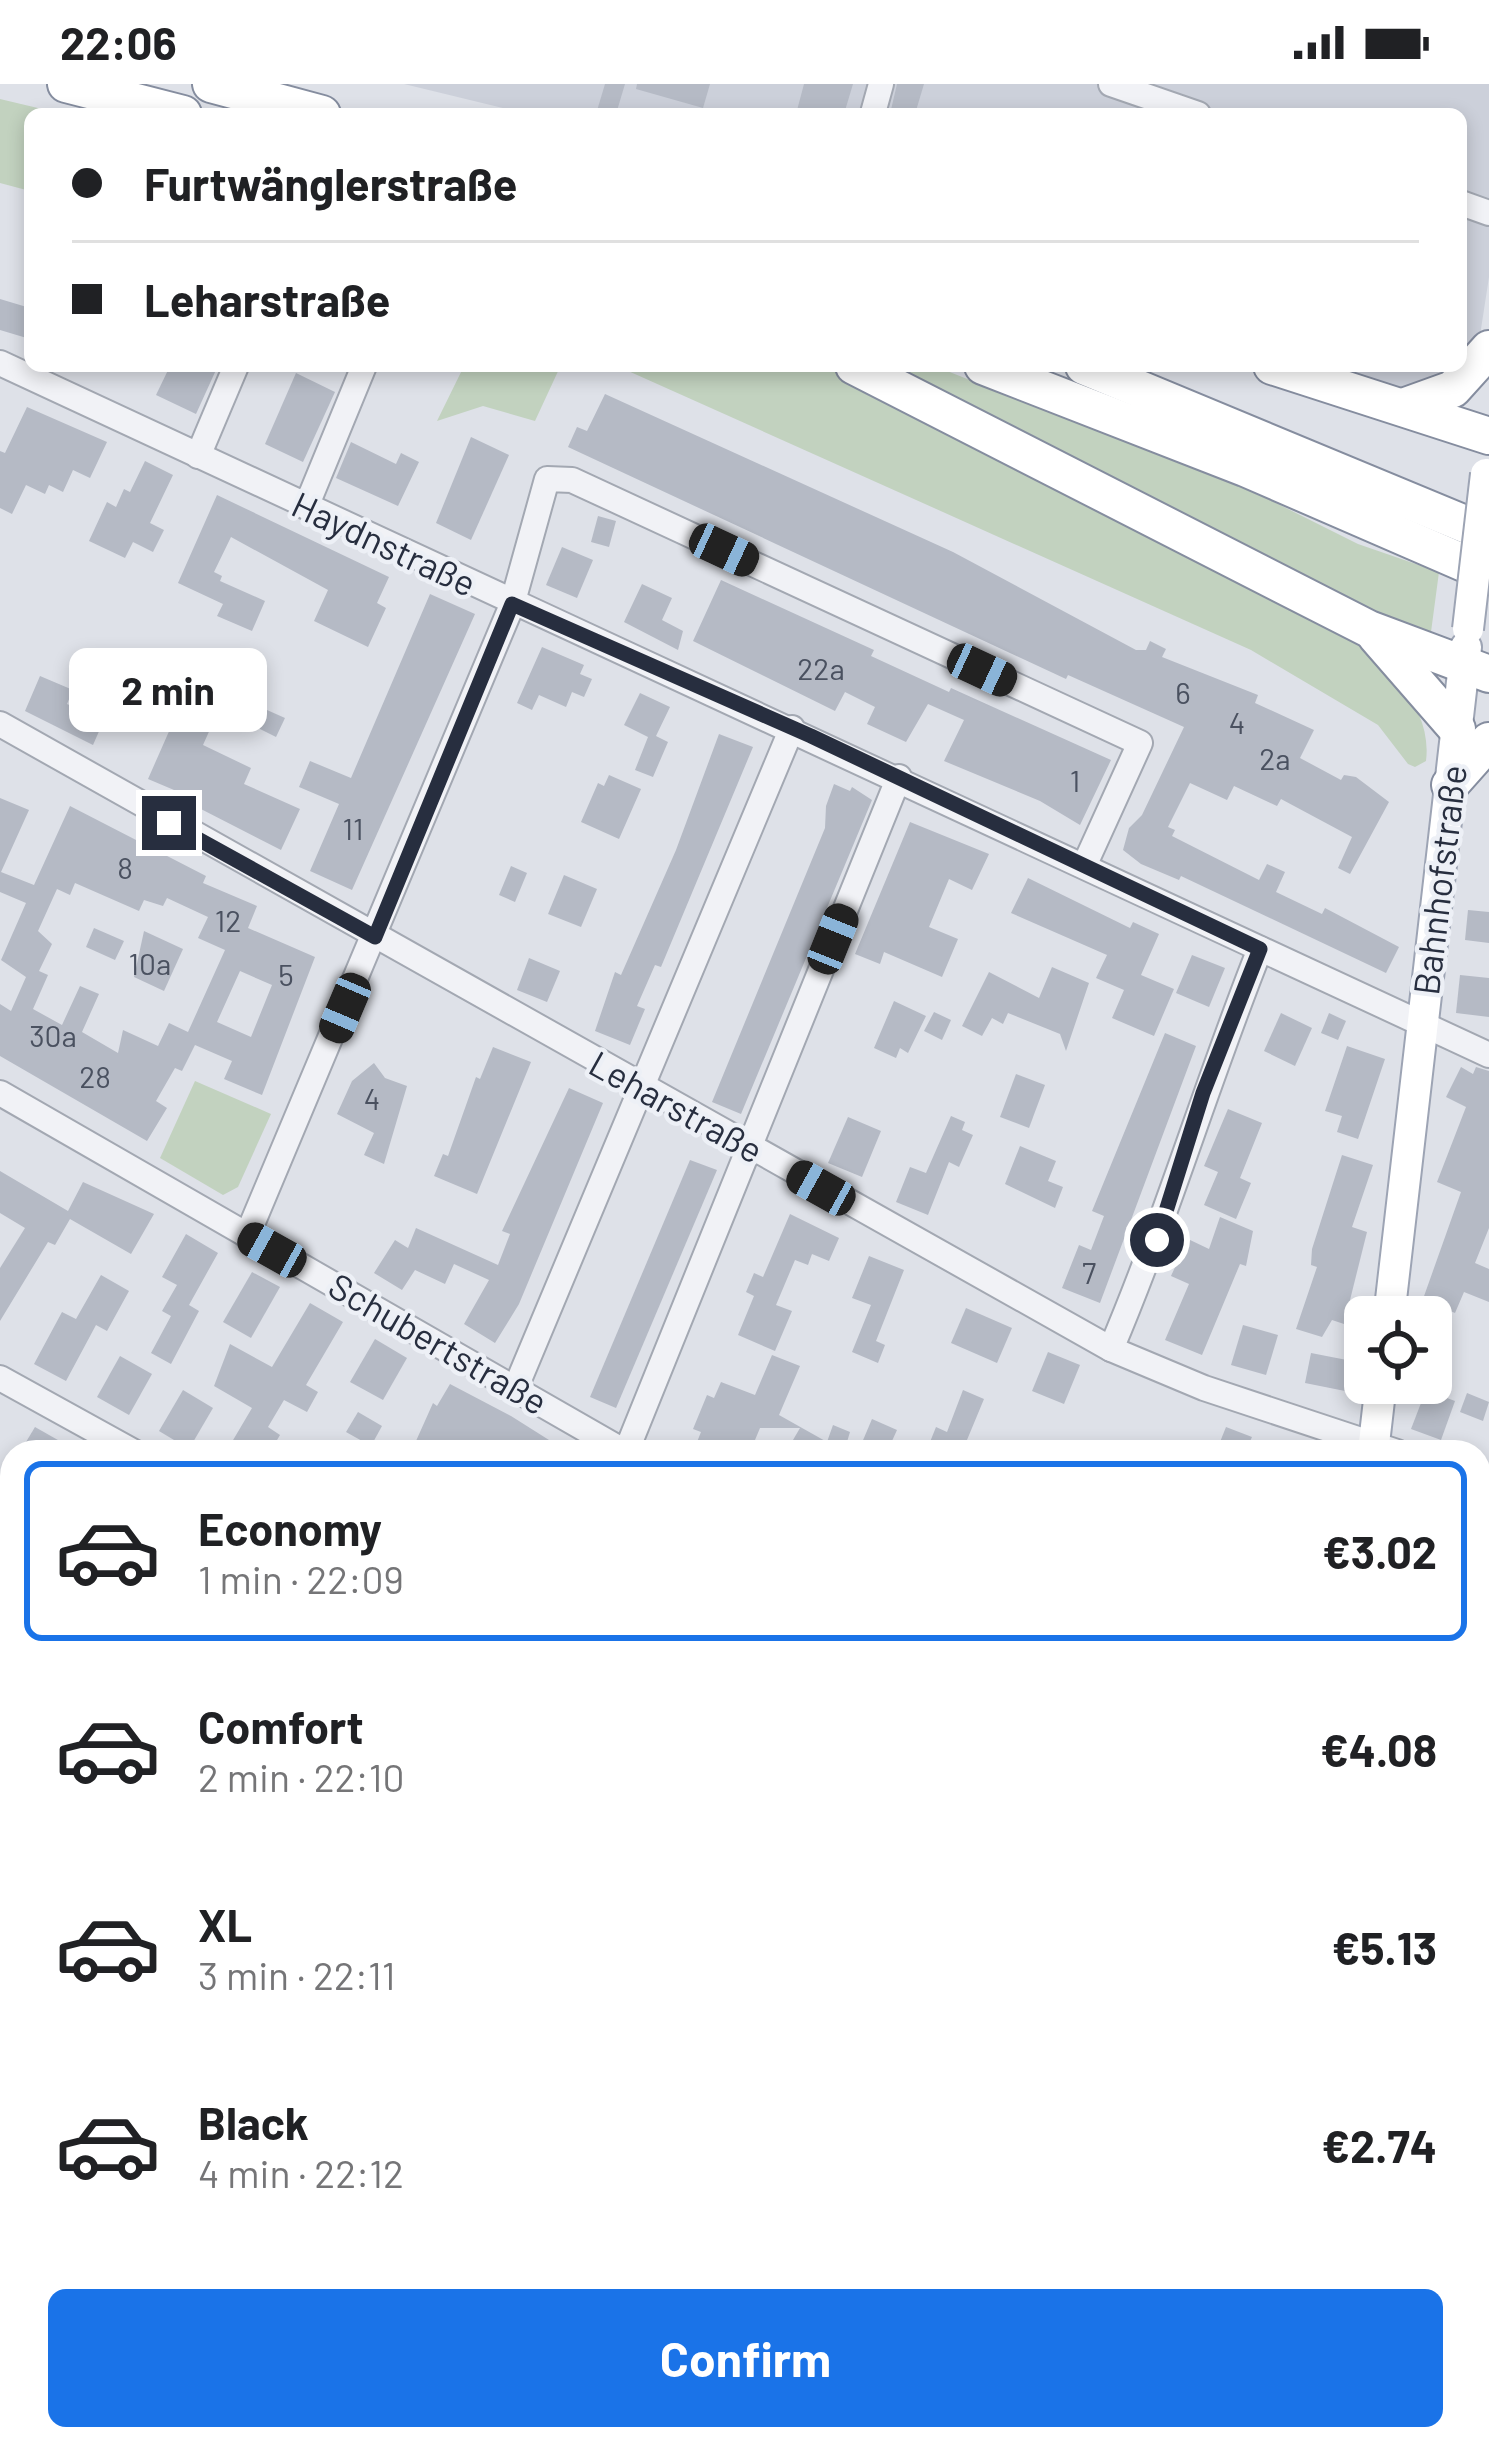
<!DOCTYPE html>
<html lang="en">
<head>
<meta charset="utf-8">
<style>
	:root { --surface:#fff; --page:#f6f6f6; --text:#202124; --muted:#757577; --line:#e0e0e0; --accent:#1a73e8 }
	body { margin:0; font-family:Barlow,sans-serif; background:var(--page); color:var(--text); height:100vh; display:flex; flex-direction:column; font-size:45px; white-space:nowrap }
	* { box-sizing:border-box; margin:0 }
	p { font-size:39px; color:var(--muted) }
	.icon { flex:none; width:66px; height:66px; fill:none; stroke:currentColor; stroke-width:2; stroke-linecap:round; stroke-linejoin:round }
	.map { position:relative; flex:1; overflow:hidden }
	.details { position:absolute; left:0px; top:1356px; width:1491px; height:1011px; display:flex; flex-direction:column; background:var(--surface); border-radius:36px 36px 0 0; box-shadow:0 6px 18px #0003 }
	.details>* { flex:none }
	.banner { position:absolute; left:24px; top:24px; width:1443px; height:264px; border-radius:18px; box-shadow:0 6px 18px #0003; display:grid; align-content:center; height:264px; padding:0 48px; background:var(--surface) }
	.fabs { position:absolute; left:1344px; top:1212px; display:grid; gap:24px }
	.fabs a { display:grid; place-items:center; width:108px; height:108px; border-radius:18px; background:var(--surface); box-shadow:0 6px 18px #0003; font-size:60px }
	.end { position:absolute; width:54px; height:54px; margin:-27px; border:15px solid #272e3f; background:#fff; box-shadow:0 0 0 6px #fff }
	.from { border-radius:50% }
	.bubble { position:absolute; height:84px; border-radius:18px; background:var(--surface); box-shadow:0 6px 18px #0003; font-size:39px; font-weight:700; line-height:84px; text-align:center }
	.car { position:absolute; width:36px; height:72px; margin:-36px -18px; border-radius:15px; box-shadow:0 0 9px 3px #0007; background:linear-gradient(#222 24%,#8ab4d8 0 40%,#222 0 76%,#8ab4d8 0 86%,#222 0) }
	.banner b { display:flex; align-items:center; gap:42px; height:114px; font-size:45px }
	.banner b+b { border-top:3px solid var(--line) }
	.banner i { width:30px; height:30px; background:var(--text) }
	ul { padding:21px 0 0; list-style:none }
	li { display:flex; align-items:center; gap:36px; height:180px; margin:0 24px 18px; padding:0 24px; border:6px solid transparent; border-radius:18px }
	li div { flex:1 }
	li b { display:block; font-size:45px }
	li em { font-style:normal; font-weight:700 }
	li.on { border-color:var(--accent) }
	li>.icon { width:108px; height:108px; stroke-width:1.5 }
	.button { display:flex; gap:24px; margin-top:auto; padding:24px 48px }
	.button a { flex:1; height:138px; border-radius:18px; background:var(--accent); color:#fff; font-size:48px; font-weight:700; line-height:138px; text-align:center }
	.status { display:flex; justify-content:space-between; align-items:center; height:84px; padding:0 60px; background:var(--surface); direction:ltr }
	.status svg { height:33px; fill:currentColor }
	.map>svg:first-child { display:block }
	.built { fill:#ccd0da }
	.green { fill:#c2d2bf }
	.building { fill:#b5bac5; fill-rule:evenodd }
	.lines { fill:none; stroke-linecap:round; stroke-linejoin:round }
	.minor-casing { stroke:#a3a8b2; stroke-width:28 }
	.major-casing { stroke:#9da4b4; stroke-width:34 }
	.highway-casing { stroke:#858d9f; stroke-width:40 }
	.minor { stroke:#f1f2f6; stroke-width:24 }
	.major { stroke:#fff; stroke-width:30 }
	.highway { stroke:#fff; stroke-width:36 }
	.major-bridge-casing { stroke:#9da4b4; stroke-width:34; stroke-linecap:butt }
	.major-bridge { stroke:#fff; stroke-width:30 }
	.route { stroke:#272e3f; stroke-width:15 }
	.labels { text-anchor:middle; stroke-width:9; stroke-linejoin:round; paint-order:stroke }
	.number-label { font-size:30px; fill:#4a5160 }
	.street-label { font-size:36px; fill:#272e3f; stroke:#edf0f6 }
</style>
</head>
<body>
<div class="status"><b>22:06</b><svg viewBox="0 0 49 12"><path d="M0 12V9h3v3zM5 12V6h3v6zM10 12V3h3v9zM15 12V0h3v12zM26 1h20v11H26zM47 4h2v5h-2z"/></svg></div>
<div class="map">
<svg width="1489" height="2366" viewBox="0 0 1489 2366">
	<rect width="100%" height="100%" fill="#dee1e8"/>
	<g class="built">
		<path d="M404,0H1489V193L1479,258L1461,279V30H528Z"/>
		<path d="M1332,282H1459L1407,311Z"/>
	</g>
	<g class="green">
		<path d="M0,15L63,30H30V107L0,99Z"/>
		<path d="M464,282H556L560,283L535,337L483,322L437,337Z"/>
		<path d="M617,282H825L1341,549C1384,579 1433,621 1426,677L1415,683L1408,680L1378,641L1251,566Z"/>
		<path d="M880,282L942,285L1258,410L1358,460L1439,488L1431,548L1425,553Z"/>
		<path d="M195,997L271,1030L238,1103L223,1111L160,1074Z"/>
		<path d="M274,2355H381L399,2365L405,2355H585L577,2366H267Z"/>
		<path d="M1350,2355H1429L1422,2366H1343Z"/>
	</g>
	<g class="building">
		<path d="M605,0H625L616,30H596Z"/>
		<path d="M637,0H710L703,24L636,5Z"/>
		<path d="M804,0H853L844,30H796Z"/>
		<path d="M897,0H924L915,30H890Z"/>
		<path d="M0,215L30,224V255L0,246Z"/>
		<path d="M170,282L216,286L196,330L156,311Z"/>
		<path d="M296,289L335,308L303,378L265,360Z"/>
		<path d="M605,310L953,468L1136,566H1146L1150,557L1166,565L1162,573L1258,611L1255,619L1314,646L1300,674L1341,696L1344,691L1356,693L1389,718L1350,790L1338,784L1352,753L1281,715L1277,722L1234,702L1227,716L1190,699L1168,743L1175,746L1172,752L1259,796L1267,780L1285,788L1276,808L1322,830L1325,824L1399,863L1386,889L1181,792L1179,796L1141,780L1123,766L1129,744L1142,731L1184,643L1068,591L1066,595L568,363L577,343L587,347Z"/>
		<path d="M27,323L107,358L90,394L73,386L63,408L49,401L45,410L26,401L12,430L0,424V367L5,369Z"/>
		<path d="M471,353L509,371L471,456L436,439Z"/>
		<path d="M351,358L396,380L401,369L419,378L398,422L336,394Z"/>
		<path d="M145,377L173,391L150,439L164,446L153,468L133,458L125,474L89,457L107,418L116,423L124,405L130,408Z"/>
		<path d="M217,411L389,493L377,519L386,524L368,563L314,537L328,506L231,453L214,488L222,492L220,497L265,517L252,547L217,532L223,520L178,499Z"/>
		<path d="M598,432L616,437L609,463L591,458Z"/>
		<path d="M562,463L593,476L577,514L546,501Z"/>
		<path d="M721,496L874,566L871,572L949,608L951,604L1111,676L1080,741L1040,717L944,677L964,636L928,620L906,658L867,640L875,623L845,608L835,627L693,557Z"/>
		<path d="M642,500L672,514L662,536L683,547L678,566L624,538Z"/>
		<path d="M430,510L475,530L352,806L310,787L339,720L299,703L310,677L351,694Z"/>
		<path d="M542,563L584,581L580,590L592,595L584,613L572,608L566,623L539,611L532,626L517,619Z"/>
		<path d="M142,566L229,603L203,661L251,684L244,700L300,725L281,766L197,723L200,717L148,695L178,627L125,604Z"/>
		<path d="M40,592L73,606L67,620L104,636L93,661L25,627Z"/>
		<path d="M640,609L670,623L656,652L668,658L653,693L635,686L648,653L624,641Z"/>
		<path d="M258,622L285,634L276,653L250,640Z"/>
		<path d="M719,650L753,663L661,883L655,881L637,922L645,925L630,961L595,947L615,888L621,891L676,766Z"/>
		<path d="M609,691L641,705L619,755L581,738L598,699L604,702Z"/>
		<path d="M834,700L850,707L852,703L872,716L741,1030L712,1018L825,744L826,722Z"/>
		<path d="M0,714L29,726L1,788L34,801L70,722L206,792L203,799L257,822L248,844L315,873L262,1011L224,995L232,977L195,961L182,987L175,984L156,1017L167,1024L147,1057L0,972V920L11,927L26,893L1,876L26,819L0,808ZM75,799L139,827L144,816L163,822L167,814L208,833L198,854L225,866L188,948L169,939L158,962L123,946L118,969L82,948L99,910L80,902L62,941L33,925L48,891L39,887L52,860L38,847L57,805L70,811ZM240,887L272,901L251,953L217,938Z"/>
		<path d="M910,738L989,770L972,806L949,795L929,843L958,855L942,893L884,868L880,880L855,870Z"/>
		<path d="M511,782L527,789L515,818L499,811Z"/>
		<path d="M564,791L597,805L581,843L548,830Z"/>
		<path d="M1028,794L1130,844L1133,838L1159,850L1141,891L1174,905L1154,952L1112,934L1124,906L1096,894L1107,871L1011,829Z"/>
		<path d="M1468,826L1489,828V859L1465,856Z"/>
		<path d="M94,844L124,857L115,876L86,863Z"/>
		<path d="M144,847L183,865L164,907L134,893Z"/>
		<path d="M1192,871L1225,884L1209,923L1176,909Z"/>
		<path d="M529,874L560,887L547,918L517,906Z"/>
		<path d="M1052,883L1089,899L1066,967L1060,950L1008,929L1003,940L992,934L982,952L962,942L989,888L1039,914Z"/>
		<path d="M1460,891L1489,894V933L1456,929Z"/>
		<path d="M894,917L926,932L908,969L900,964L896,974L874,964Z"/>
		<path d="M934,928L951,936L942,956L924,947Z"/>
		<path d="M1281,929L1312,944L1295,982L1264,967Z"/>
		<path d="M1329,929L1346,937L1338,956L1321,949Z"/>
		<path d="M1165,949L1196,962L1100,1219L1062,1204L1079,1161L1091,1166L1104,1132L1092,1127Z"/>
		<path d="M1347,962L1385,975L1358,1055L1337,1048L1342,1032L1325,1027Z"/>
		<path d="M493,963L531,978L477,1110L434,1092L443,1070L448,1072L476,993L480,995Z"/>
		<path d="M374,979L385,994L407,1002L384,1080L364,1071L374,1049L337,1030L352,997Z"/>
		<path d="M1461,983L1473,990L1476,983L1489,987V1144L1475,1179L1489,1185V1218L1464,1208L1455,1229L1423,1215L1461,1108L1437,1098L1466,1023L1446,1013Z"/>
		<path d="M1016,990L1045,1001L1029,1044L1000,1033Z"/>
		<path d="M569,1004L603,1019L519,1220L495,1259L464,1240L489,1196L454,1180L445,1200L415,1186L402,1206L374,1189L395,1156L408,1164L416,1144L498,1181L510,1150L502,1147Z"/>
		<path d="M1228,1025L1262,1039L1240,1094L1251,1099L1236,1135L1204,1121L1218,1088L1204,1082Z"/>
		<path d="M951,1032L965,1038L962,1046L973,1051L959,1083L949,1078L928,1131L896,1118L910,1083L926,1089Z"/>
		<path d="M848,1033L881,1047L862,1093L828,1079Z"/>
		<path d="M1020,1062L1056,1077L1048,1097L1063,1103L1055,1124L1005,1100Z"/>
		<path d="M1342,1071L1373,1081L1352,1143L1367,1148L1344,1240L1332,1236L1322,1253L1296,1245L1317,1183L1311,1181L1312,1165Z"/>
		<path d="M690,1076L717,1086L616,1324L590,1313Z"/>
		<path d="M0,1087L68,1127L83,1098L154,1130L131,1170L70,1135L55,1161L48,1158L0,1237V1184L25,1144L0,1129Z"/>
		<path d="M790,1130L839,1154L829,1177L812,1170L808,1181L795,1176L776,1221L792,1227L775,1267L738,1251L754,1212L746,1208L754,1189L763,1193Z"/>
		<path d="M1220,1133L1253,1147L1246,1182L1240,1180L1202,1271L1165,1256L1189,1200L1171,1192L1188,1155L1209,1165Z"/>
		<path d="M186,1150L218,1169L189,1221L199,1227L171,1280L151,1269L171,1232L162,1227L177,1201L162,1193Z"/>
		<path d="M869,1172L904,1186L876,1257L885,1261L878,1279L852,1268L871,1221L852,1214Z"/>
		<path d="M252,1188L280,1203L251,1254L223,1238Z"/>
		<path d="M101,1191L129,1207L107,1247L96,1241L66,1297L34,1280L62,1228L76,1235Z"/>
		<path d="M310,1219L343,1238L306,1301L318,1308L307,1328L284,1316L268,1343L280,1351L270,1368H226L252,1324L214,1302L230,1260L272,1283Z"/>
		<path d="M966,1224L1012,1244L997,1279L951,1259Z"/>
		<path d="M1243,1241L1278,1251L1266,1291L1231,1281Z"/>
		<path d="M375,1255L407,1274L383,1316L350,1298Z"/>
		<path d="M1048,1268L1080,1281L1064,1320L1032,1307Z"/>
		<path d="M1311,1269L1352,1277L1345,1307L1305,1299Z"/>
		<path d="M772,1271L800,1282L779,1331L827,1358L833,1341L850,1348L844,1368H786L800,1344H760L750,1368H693L701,1348L693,1345L707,1311L714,1314L721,1298L755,1311Z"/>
		<path d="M120,1272L152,1290L129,1331L97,1313Z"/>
		<path d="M450,1300L511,1332L568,1368H435L416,1357L433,1319L437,1322Z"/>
		<path d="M183,1306L213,1324L189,1365L159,1347Z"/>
		<path d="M963,1306L984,1315L962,1368H926L936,1343L947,1348Z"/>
		<path d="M1426,1306L1455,1317L1441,1356L1411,1345Z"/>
		<path d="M1467,1309L1489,1318L1483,1337L1460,1328Z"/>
		<path d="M358,1328L382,1342L371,1362L346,1348Z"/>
		<path d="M872,1335L897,1346L887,1368H858Z"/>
		<path d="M35,1343L79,1368H20Z"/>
		<path d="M1226,1343L1252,1353L1245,1368H1216Z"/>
	</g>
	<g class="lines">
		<defs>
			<g id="minor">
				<path d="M1111,0L1198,30"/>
				<path d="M873,29L881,0"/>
				<path d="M1461,119L1489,129"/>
				<path d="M0,279L1489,971"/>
				<path d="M198,372L236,282"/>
				<path d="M306,423L364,282"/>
				<path d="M0,640L1111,1265L1204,1304L1397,1368"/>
				<path d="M0,1009L625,1368"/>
				<path d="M247,1152L512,521L547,395L572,396L1140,659L1085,780"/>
				<path d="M1111,1265C1167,1133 1207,998 1260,865"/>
				<path d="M0,1294L134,1368"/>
				<path d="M516,1303L792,644"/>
				<path d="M626,1368L899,693"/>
				<path d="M1479,1399L1489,1403"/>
				<path d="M0,1774L12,1783"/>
				<path d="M0,1827L12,1807"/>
				<path d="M1479,1830L1489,1834"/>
				<path d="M1479,2242L1489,2248"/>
				<path d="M0,2245L12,2253"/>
				<path d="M0,2299L12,2280"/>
				<path d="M811,2355L826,2366"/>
				<path d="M249,2366L256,2355"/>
			</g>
			<g id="major">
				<path d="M1389,1233L1466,563"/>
				<path d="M1373,1368L1381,1299"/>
				<path d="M941,2366L949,2355"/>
			</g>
			<g id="highway">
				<path d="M66,0L183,30"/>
				<path d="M211,0L322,30"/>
				<path d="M854,282L1369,545L1489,590"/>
				<path d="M983,282L1245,384L1489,490"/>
				<path d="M1084,282L1489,450"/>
				<path d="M1272,282L1489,352"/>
				<path d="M1403,323L1453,305L1489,265"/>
				<path d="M1376,552L1457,645"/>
				<path d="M1450,701L1489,657"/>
			</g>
		</defs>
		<use href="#minor" class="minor-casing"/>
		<use href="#major" class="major-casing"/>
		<use href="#highway" class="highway-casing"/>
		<use href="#minor" class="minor"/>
		<use href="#major" class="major"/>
		<use href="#highway" class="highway"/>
		<defs>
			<path id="major-bridge" d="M1468,545L1486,390"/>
		</defs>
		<use href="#major-bridge" class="major-bridge-casing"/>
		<use href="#major-bridge" class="major-bridge"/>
	</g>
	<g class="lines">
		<path class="route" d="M169,739L375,853L512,520L811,652L1260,865L1203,1009L1157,1156"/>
	</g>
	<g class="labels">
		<g class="number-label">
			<text x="821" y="596">22a</text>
			<text x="1183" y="620">6</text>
			<text x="1237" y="650">4</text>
			<text x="1275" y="686">2a</text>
			<text x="1075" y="708">1</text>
			<text x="353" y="756">11</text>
			<text x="125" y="795">8</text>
			<text x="228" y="848">12</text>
			<text x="150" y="891">10a</text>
			<text x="286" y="902">5</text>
			<text x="53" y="963">30a</text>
			<text x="95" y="1004">28</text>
			<text x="372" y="1026">4</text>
			<text x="1089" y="1200">7</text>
		</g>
		<g class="street-label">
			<text transform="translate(384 460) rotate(25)" y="13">Haydnstraße</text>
			<text transform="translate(1440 796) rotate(-83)" y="13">Bahnhofstraße</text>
			<text transform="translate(676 1023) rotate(29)" y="13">Leharstraße</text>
			<text transform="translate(438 1260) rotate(30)" y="13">Schubertstraße</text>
		</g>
	</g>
</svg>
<div class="fabs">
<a><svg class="icon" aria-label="locate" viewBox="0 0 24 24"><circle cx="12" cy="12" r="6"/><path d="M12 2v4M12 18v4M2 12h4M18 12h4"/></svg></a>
</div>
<i class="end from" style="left:1157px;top:1156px"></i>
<i class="end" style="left:169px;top:739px"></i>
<div class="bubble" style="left:69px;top:564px;width:198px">2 min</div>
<i class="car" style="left:724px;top:466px;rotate:115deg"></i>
<i class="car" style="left:982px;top:586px;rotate:115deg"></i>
<i class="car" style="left:833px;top:855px;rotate:22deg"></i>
<i class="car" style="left:345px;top:924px;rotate:203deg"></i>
<i class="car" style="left:821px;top:1104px;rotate:299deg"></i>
<i class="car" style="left:272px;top:1166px;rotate:299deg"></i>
<div class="banner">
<b><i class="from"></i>Furtwänglerstraße</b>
<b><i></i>Leharstraße</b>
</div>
<section class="details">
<ul>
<li class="on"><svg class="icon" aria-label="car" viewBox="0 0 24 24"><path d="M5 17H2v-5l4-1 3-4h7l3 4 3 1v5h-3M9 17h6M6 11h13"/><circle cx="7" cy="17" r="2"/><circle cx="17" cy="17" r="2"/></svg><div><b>Economy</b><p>1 min · 22:09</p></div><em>€3.02</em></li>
<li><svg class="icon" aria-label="car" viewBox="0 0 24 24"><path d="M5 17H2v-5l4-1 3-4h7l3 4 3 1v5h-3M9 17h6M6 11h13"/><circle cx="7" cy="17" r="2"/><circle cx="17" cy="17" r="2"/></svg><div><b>Comfort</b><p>2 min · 22:10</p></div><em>€4.08</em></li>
<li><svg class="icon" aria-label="car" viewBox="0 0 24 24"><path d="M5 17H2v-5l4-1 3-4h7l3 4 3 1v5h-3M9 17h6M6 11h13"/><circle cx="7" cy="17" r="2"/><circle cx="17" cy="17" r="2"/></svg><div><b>XL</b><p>3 min · 22:11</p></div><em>€5.13</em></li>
<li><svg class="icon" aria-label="car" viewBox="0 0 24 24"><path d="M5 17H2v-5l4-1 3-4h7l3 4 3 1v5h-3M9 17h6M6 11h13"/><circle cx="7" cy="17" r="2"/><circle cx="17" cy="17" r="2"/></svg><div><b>Black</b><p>4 min · 22:12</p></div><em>€2.74</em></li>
</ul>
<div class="button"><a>Confirm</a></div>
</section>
</div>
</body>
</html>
